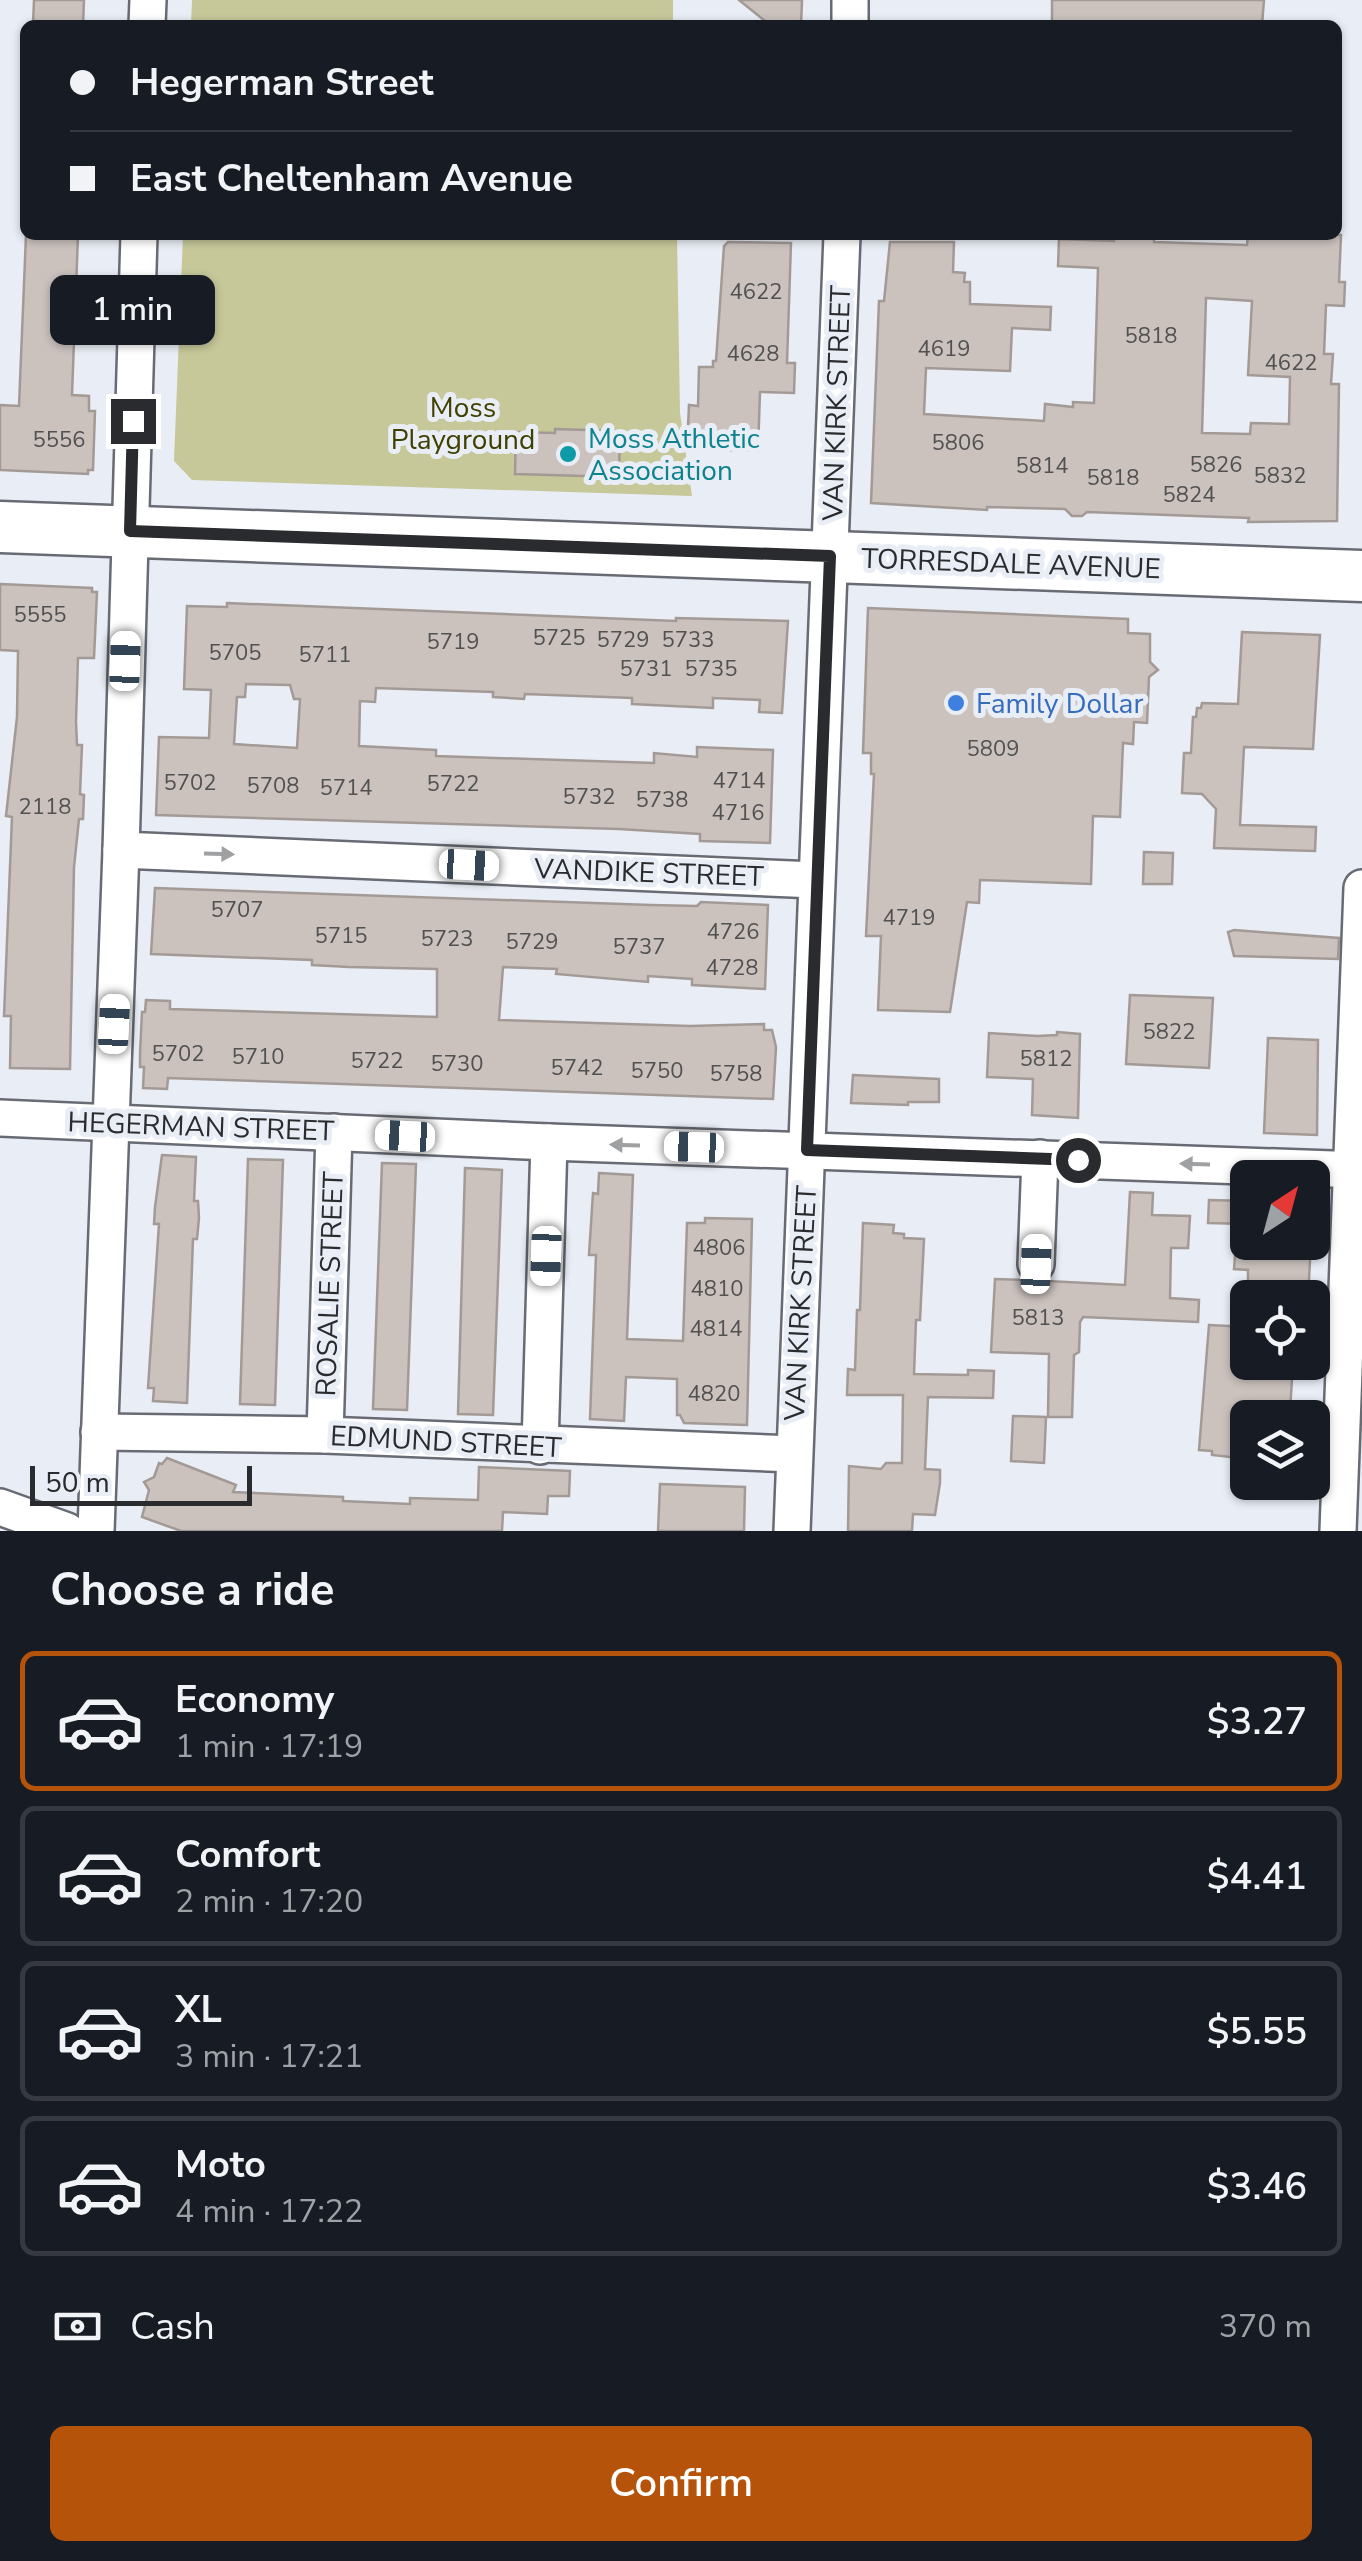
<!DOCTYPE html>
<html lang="en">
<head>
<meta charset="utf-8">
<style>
	:root { --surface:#171b24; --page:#20242c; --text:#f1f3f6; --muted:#9ea1a6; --line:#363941; --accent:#b45309 }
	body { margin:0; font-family:"Nunito Sans",sans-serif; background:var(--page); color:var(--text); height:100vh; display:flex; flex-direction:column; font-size:38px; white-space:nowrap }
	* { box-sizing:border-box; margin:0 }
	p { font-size:32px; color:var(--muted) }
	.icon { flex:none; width:55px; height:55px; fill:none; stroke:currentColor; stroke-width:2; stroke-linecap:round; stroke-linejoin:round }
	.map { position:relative; height:1531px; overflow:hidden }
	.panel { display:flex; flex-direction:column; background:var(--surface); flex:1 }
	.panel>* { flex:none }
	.banner { position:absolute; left:20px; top:20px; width:1322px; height:220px; border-radius:15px; box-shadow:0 2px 8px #0004; display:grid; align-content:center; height:220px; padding:0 50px; background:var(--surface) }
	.needle { width:65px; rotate:36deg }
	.buttons { position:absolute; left:1230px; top:1160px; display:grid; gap:20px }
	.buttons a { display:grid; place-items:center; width:100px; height:100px; border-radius:15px; background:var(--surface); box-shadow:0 2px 8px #0004; font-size:50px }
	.scale { position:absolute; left:30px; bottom:25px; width:222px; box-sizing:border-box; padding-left:10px; border:5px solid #2a2b2e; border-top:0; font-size:28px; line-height:35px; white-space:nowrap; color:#2a2b2e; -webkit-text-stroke:8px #e9edf5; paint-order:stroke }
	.end { position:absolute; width:45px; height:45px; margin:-22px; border:12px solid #2a2b2e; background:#fff; box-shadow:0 0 0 5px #fff }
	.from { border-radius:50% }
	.bubble { position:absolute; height:70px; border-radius:15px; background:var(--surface); box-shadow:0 2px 8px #0004; font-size:32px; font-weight:600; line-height:70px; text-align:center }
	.car { position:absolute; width:30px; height:60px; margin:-30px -15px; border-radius:12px; box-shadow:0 0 8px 2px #0007; background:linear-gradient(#fff 24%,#345 0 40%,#fff 0 76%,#345 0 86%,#fff 0) }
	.banner b { display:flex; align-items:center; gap:35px; height:95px; font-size:38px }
	.banner b+b { border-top:2px solid var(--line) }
	.banner i { width:25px; height:25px; background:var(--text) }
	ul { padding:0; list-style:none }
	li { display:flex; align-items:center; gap:30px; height:140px; margin:0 20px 15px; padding:0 30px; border:5px solid var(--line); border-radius:15px }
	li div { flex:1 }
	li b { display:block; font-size:38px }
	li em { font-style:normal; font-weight:600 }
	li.on { border-color:var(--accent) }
	li>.icon { width:90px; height:90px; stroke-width:1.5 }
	h2 { padding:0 50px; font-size:45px; line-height:120px }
	.pay { display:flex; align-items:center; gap:25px; height:110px; padding:0 50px; font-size:38px }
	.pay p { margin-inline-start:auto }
	.button { display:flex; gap:20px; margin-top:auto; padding:20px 50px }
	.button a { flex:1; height:115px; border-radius:15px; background:var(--accent); color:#fff; font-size:40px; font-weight:600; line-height:115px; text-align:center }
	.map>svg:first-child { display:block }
	.green { fill:#c6c89a }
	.building { fill:#cbc2be; stroke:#a39a96; stroke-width:2.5; fill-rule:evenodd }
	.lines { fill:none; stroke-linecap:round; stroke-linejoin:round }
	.street-casing { stroke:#686b73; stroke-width:40 }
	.secondary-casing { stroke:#686b73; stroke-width:55 }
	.street { stroke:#fff; stroke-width:35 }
	.secondary { stroke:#fff; stroke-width:50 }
	.oneway { fill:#9fa0a1 }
	.route { stroke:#2a2b2e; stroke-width:12 }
	.culture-dot { fill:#0f9aa8; stroke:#e9edf5; stroke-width:4 }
	.shop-dot { fill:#3f7fe0; stroke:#e9edf5; stroke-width:4 }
	.labels { text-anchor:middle; stroke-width:10; stroke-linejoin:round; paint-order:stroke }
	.number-label { font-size:22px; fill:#525152 }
	.street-label { font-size:28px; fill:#2a2b2e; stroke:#e9edf5 }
	.park-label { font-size:28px; fill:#404000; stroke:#e9edf5 }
	.culture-label { font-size:28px; fill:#0d838f; stroke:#e9edf5; text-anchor:start }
	.shop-label { font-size:28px; fill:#366cbe; stroke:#e9edf5; text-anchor:start }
</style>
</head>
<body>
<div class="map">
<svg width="1362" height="1531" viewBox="0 0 1362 1531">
	<rect width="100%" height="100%" fill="#e9edf5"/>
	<g class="green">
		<path d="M192,0H673V25H191Z"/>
		<path d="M183,235H677L680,413L692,496L192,480L174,461Z"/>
	</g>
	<g class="building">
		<path d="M34,0H84L83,25H33Z"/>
		<path d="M739,0H802L801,25H770Z"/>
		<path d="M1052,0H1264L1262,25H1052Z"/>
		<path d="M26,235H78L72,395L89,396V411H95L93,470H88V474L0,470V405L19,406Z"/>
		<path d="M1115,235H1154V242L1247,245L1248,235H1341L1339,282H1345L1344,306L1326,305L1324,354H1333L1331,384H1339L1337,521L1248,522L1249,518L1087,512L1082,516H1072L1065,509L987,507V510L871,503L879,301H884L890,242H954L953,272L965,273L964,282H970V304L1051,307L1050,330L1012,328L1010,371L926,368L924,414L1044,421L1045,404L1073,407V402L1094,403L1098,268L1058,266L1059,239L1114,241ZM1206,298L1252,301L1248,375L1290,377L1289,424L1251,423L1250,434L1202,433Z"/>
		<path d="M728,242L791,243L787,363H795L794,393L760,392L758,451L687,449L689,405L698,406L699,367H713V361H716L724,246Z"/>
		<path d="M555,429L620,431L619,477L515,474L516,432L555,433Z"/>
		<path d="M0,584L92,588V592H97L94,658H78L76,721L77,745H82L80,794L84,795L83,819H79L74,867L70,1069L10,1068L11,1016H4L12,817L6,816L17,717L18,651L0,650Z"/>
		<path d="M227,603L676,621V618L788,621L782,713L759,712L760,700L713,698V708L632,704V698L525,694L524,699L493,697V692L376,688L375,702L360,701L359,746L436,750V756L654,763V753L697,757V747L773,750L770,843L700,841V834L619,829L156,815L159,737L209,738L211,690L184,689L187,606L227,607ZM246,684L290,685L294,699H300L297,748L234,744L237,697H245Z"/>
		<path d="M868,608L1128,619V633L1150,634V662L1158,670L1149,677L1147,723L1134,722L1133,744L1123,743L1120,817L1093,816L1091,884L980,880L979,903L967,902L950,1012L878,1010L881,936H866L874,774H871V753H863Z"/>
		<path d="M1242,632L1320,635L1313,749L1244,747L1240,825L1316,827L1315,851L1214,848L1216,809L1202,794L1182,793L1184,753H1191L1193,717H1196L1197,708H1201L1202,703L1238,704Z"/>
		<path d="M1144,852L1173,853L1172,884H1143Z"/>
		<path d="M155,888L651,905L697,906L701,902L768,905L765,989L692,985V979L648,976V982L556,974L557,969L503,967L499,1020L690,1026L764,1024V1030H772L776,1047L773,1099L168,1078L167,1089L143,1088L144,1067H140V1053L142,1012H145L146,1000L170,1001V1009L437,1017V969L349,967L312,965V960L151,954Z"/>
		<path d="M1234,930L1339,938L1338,959L1234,956L1228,932Z"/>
		<path d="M1130,995L1213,998L1209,1068L1126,1064Z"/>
		<path d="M1057,1032L1080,1034L1078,1118L1032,1115L1033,1079L987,1077L989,1033L1038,1036L1057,1035Z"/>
		<path d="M1268,1038L1318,1040L1317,1135L1264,1133Z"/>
		<path d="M853,1075L939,1079V1102H908V1105L851,1103Z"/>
		<path d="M162,1155L196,1157L194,1201H198L199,1218L197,1239H193L187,1403L153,1401L154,1388H148L159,1224H154L155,1207Z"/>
		<path d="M248,1159L283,1160L275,1405L240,1404Z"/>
		<path d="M382,1163L416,1164L407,1410L373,1409Z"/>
		<path d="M465,1168L502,1170L493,1415L458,1414Z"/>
		<path d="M599,1173L633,1175L627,1339L683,1341L687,1223H705V1218L752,1219L747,1425L684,1423L680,1415H677V1379L626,1377L624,1421L590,1419L596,1255H589L593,1193L598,1194Z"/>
		<path d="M1130,1192L1153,1193L1152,1215L1190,1216L1188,1248H1171L1170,1298L1199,1300L1198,1322L1083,1317L1080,1322L1079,1352L1074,1355L1072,1417H1048L1049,1354L991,1352L995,1279L1023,1280L1034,1285L1048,1281L1125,1285Z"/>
		<path d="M1209,1200L1248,1201V1224L1208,1223Z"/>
		<path d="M863,1223L894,1225L893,1233L904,1234V1238L924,1239L920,1320H916L914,1374L968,1375V1370L994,1371L993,1398L928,1397L925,1469L940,1470V1483L935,1515L913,1514L912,1531H848L849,1466L881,1469L886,1463H902L903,1395H847L848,1369L855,1370L857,1310H860Z"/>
		<path d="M1236,1242H1311L1308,1298H1248V1270L1234,1269Z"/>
		<path d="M1209,1325L1248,1327V1371L1284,1373L1292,1379L1290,1411L1258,1409V1415L1248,1413V1459L1212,1455V1451L1199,1450Z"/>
		<path d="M1013,1416L1046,1417L1044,1463L1011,1461Z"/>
		<path d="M167,1458L236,1485L233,1492L343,1497V1501L410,1504V1498L478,1500L479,1467L570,1471L569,1496H548L547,1514L503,1512L502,1531H181L142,1517L149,1490L144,1482L154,1477L159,1463L162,1464Z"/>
		<path d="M660,1484L745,1487L744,1531H658Z"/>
	</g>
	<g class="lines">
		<defs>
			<g id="street">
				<path d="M147,25L148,0"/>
				<path d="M850,25V0"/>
				<path d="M121,850L816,880"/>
				<path d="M0,1118L549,1142L1362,1170"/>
				<path d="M1036,1264L1040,1158"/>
				<path d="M99,1432L325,1435L794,1454"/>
				<path d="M325,1435L334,1132"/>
				<path d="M540,1446L549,1142"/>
				<path d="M0,1507L67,1531"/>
				<path d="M96,1531L121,850L139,235"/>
				<path d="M792,1531L842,235"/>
				<path d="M1338,1531L1362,888"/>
			</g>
			<path id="secondary" d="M0,527L1362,576"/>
		</defs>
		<use href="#street" class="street-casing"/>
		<use href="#secondary" class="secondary-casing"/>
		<use href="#street" class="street"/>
		<use href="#secondary" class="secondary"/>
	</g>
	<defs><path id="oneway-solid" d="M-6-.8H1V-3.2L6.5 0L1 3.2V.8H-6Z" transform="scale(2.5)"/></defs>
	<g class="oneway">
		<use href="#oneway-solid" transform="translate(219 854) rotate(2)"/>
		<use href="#oneway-solid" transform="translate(625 1145) rotate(-178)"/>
		<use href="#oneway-solid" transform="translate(1195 1164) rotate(-178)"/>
	</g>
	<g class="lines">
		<path class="route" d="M133,421L130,531L830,556L807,1150L1078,1160"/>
	</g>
	<circle class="culture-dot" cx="568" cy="454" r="10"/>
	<circle class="shop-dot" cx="956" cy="703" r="10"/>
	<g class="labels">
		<g class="number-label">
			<text x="756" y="299">4622</text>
			<text x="1151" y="343">5818</text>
			<text x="944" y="356">4619</text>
			<text x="753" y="361">4628</text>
			<text x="1291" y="370">4622</text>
			<text x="59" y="447">5556</text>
			<text x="958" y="450">5806</text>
			<text x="1216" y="472">5826</text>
			<text x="1042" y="473">5814</text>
			<text x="1280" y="483">5832</text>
			<text x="1113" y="485">5818</text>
			<text x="1189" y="502">5824</text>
			<text x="40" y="622">5555</text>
			<text x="559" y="645">5725</text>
			<text x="623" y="647">5729</text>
			<text x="688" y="647">5733</text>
			<text x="453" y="649">5719</text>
			<text x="235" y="660">5705</text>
			<text x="325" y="662">5711</text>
			<text x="646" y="676">5731</text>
			<text x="711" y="676">5735</text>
			<text x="993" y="756">5809</text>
			<text x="739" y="788">4714</text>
			<text x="190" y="790">5702</text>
			<text x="453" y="791">5722</text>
			<text x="273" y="793">5708</text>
			<text x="346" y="795">5714</text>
			<text x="589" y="804">5732</text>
			<text x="662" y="807">5738</text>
			<text x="45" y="814">2118</text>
			<text x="738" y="820">4716</text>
			<text x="237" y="917">5707</text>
			<text x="909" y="925">4719</text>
			<text x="733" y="939">4726</text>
			<text x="341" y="943">5715</text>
			<text x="447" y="946">5723</text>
			<text x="532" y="949">5729</text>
			<text x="639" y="954">5737</text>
			<text x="732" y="975">4728</text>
			<text x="1169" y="1039">5822</text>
			<text x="178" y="1061">5702</text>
			<text x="258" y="1064">5710</text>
			<text x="1046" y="1066">5812</text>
			<text x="377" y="1068">5722</text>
			<text x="457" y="1071">5730</text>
			<text x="577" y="1075">5742</text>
			<text x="657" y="1078">5750</text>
			<text x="736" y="1081">5758</text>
			<text x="719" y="1255">4806</text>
			<text x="717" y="1296">4810</text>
			<text x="1038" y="1325">5813</text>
			<text x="716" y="1336">4814</text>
			<text x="714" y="1401">4820</text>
		</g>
		<g class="street-label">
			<text transform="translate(836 403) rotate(-88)" y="10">VAN KIRK STREET</text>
			<text transform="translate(1011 563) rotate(2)" y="10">TORRESDALE AVENUE</text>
			<text transform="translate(649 872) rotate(2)" y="10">VANDIKE STREET</text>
			<text transform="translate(201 1126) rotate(2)" y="10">HEGERMAN STREET</text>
			<text transform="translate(329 1284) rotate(-88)" y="10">ROSALIE STREET</text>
			<text transform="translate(800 1303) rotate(-87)" y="10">VAN KIRK STREET</text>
			<text transform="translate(446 1441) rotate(3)" y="10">EDMUND STREET</text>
		</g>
		<g class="park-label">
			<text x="463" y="417">Moss<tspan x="463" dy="32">Playground</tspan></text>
		</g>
		<g class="culture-label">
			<text x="588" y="448">Moss Athletic<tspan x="588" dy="32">Association</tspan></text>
		</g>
		<g class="shop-label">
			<text x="976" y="713">Family Dollar</text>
		</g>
	</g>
</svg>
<div class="buttons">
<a><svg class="needle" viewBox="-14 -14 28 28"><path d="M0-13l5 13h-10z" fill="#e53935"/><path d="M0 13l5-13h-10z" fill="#9ea1a6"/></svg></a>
<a><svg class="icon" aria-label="locate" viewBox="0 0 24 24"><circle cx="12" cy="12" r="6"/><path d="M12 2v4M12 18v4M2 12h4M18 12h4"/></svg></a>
<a><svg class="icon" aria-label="layers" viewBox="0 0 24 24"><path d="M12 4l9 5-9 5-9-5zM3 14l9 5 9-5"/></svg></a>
</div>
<div class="scale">50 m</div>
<i class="end from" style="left:1078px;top:1160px"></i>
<i class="end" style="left:133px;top:421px"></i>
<div class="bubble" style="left:50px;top:275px;width:165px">1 min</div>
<i class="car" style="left:125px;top:661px;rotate:2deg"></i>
<i class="car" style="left:469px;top:865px;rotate:93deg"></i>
<i class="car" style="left:114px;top:1024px;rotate:3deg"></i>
<i class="car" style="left:405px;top:1136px;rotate:273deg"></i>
<i class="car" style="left:694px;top:1147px;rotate:272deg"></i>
<i class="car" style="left:546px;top:1256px;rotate:182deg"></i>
<i class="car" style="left:1036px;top:1264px;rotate:2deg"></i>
<div class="banner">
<b><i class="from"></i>Hegerman Street</b>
<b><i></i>East Cheltenham Avenue</b>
</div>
</div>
<section class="panel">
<h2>Choose a ride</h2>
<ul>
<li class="on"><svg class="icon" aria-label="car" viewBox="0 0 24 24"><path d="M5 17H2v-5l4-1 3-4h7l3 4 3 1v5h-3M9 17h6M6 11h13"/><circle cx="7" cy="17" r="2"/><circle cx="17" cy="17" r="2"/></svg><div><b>Economy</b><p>1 min · 17:19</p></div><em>$3.27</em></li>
<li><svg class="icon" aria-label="car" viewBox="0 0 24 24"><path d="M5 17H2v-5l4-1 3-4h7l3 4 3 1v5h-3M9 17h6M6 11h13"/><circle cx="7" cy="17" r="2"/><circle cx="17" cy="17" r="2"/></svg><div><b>Comfort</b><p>2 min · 17:20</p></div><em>$4.41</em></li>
<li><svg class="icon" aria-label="car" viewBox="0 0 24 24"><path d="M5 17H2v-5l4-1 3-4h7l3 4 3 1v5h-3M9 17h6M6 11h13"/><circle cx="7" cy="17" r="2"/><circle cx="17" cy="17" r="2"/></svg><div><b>XL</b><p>3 min · 17:21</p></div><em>$5.55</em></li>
<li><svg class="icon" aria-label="car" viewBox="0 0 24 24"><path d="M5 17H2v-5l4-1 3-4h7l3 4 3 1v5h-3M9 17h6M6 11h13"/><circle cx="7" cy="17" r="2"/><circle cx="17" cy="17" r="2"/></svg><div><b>Moto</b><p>4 min · 17:22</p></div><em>$3.46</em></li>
</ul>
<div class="pay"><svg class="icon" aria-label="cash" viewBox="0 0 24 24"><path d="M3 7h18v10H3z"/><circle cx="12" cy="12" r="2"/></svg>Cash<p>370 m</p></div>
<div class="button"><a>Confirm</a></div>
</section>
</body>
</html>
